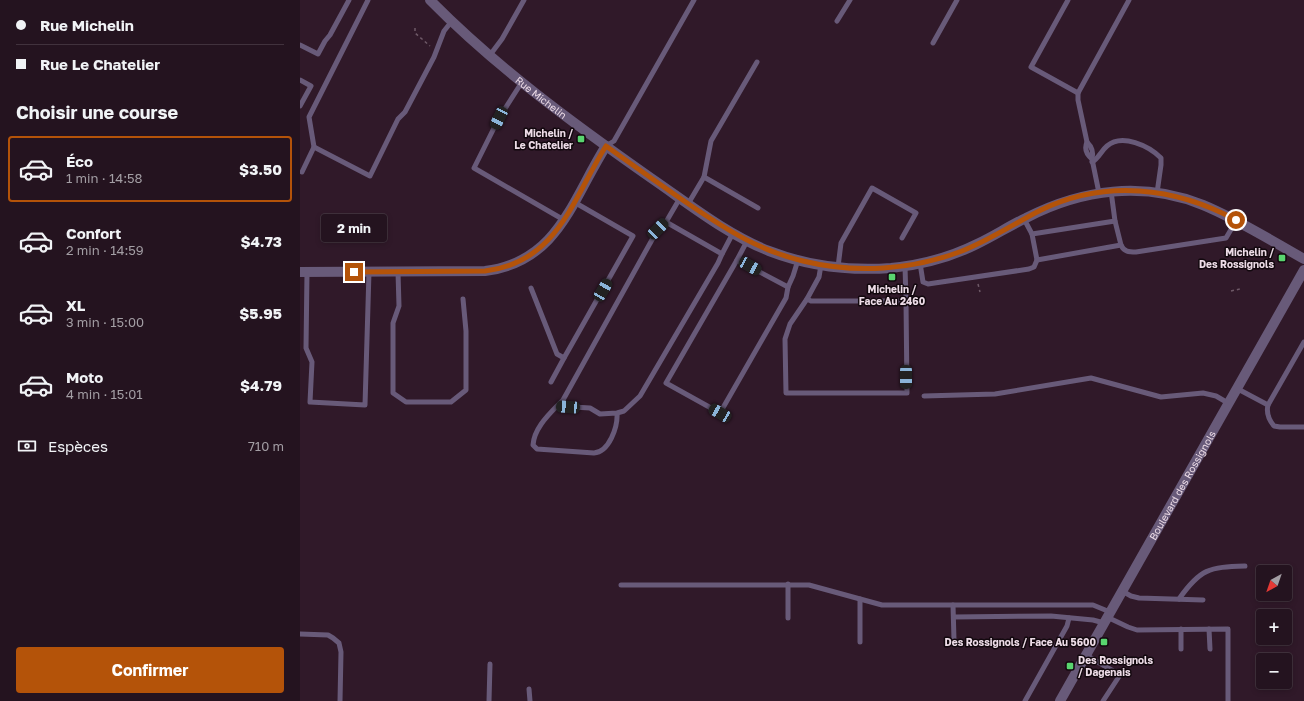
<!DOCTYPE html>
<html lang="fr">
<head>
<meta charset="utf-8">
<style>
	:root { --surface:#24131f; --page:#2c1c28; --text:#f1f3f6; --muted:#a39ea4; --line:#41323d; --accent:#b45309 }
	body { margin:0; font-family:"Golos Text",sans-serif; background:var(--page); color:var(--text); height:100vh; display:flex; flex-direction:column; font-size:15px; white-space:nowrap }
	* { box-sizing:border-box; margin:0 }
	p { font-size:13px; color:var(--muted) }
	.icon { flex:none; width:22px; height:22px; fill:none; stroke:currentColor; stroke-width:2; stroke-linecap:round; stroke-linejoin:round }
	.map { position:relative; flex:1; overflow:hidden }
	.drawer { display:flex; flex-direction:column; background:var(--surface); width:300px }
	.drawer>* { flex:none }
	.hud { display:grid; align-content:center; height:88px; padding:0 16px; background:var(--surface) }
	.needle { width:26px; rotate:220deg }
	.buttons { position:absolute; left:956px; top:565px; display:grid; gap:8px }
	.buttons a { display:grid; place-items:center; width:36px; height:36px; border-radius:4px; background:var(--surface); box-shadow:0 2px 6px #0003,0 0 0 1px var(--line); font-size:20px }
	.end { position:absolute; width:18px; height:18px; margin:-9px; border:5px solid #b45309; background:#fff; box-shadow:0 0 0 2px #fff }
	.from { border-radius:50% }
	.bubble { position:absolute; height:28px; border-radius:4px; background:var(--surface); box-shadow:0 2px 6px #0003,0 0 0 1px var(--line); font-size:13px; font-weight:700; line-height:28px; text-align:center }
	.car { position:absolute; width:12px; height:24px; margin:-12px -6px; border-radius:5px; box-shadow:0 0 3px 1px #0007; background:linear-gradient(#222 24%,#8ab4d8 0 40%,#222 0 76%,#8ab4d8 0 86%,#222 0) }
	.hud b { display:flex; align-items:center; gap:14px; height:38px; font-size:15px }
	.hud b+b { border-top:1px solid var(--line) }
	.hud i { width:10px; height:10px; background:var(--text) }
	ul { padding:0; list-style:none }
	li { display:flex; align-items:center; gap:12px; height:66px; margin:0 8px 6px; padding:0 8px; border:2px solid transparent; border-radius:4px }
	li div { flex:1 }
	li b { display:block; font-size:15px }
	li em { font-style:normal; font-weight:700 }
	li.current { border-color:var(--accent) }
	li>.icon { width:36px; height:36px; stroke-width:1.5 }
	h2 { padding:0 16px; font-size:18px; line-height:48px }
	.pay { display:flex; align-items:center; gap:10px; height:44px; padding:0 16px; font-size:15px }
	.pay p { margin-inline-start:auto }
	.cta { display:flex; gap:8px; margin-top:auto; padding:8px 16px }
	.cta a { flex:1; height:46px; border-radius:4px; background:var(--accent); color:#fff; font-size:16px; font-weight:700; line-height:46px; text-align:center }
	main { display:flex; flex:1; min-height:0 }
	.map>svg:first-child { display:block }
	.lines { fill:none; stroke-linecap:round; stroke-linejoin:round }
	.path { stroke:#6e5967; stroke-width:1.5; stroke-dasharray:3 3; stroke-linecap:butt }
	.service { stroke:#685a79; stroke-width:5 }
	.minor { stroke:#685a79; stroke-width:10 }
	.tertiary { stroke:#685a79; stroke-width:10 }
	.route { stroke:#b45309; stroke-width:5 }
	.poi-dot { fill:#59d56f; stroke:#12080e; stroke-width:1.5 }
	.labels { text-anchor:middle; stroke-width:3; stroke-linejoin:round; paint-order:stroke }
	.street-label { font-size:10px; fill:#eddce7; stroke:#12080e }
	.poi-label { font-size:10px; font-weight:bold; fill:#eddce7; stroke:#12080e; text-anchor:end }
</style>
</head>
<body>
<main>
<section class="drawer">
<div class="hud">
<b><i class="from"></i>Rue Michelin</b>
<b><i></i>Rue Le Chatelier</b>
</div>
<h2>Choisir une course</h2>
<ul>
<li class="current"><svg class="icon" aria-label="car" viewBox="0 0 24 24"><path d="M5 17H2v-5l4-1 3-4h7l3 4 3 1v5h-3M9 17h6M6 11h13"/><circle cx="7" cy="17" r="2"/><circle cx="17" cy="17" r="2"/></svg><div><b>Éco</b><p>1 min · 14:58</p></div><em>$3.50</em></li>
<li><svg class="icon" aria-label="car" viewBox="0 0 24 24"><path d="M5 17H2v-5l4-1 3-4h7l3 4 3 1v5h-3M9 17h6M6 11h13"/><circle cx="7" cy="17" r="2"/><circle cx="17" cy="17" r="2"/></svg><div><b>Confort</b><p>2 min · 14:59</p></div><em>$4.73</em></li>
<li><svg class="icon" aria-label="car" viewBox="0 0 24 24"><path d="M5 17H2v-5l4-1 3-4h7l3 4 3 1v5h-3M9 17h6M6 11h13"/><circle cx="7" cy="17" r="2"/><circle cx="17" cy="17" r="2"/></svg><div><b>XL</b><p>3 min · 15:00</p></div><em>$5.95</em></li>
<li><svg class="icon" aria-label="car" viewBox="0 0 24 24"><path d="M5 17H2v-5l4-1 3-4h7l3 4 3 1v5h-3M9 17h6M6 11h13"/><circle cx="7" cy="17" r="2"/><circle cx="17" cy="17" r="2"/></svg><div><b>Moto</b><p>4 min · 15:01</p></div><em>$4.79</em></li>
</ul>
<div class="pay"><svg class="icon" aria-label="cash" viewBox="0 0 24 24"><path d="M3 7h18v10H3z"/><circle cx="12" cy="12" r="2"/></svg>Espèces<p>710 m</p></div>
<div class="cta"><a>Confirmer</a></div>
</section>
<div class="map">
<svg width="1004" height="701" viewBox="0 0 1004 701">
	<rect width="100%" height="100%" fill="#301929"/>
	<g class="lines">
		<g class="path">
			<path d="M115,28V33L130,46"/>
			<path d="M678,284L680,292"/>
			<path d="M931,291L940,289"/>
		</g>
		<g class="service">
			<path d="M768,0L731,67L778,93"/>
			<path d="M537,21L550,0"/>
			<path d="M633,43L657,0"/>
			<path d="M0,45L18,54L25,41L30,35L49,0"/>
			<path d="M190,55L202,39L224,0"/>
			<path d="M0,80L11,86L0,106"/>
			<path d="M222,82L199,118L174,168L264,220"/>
			<path d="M787,142C792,147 794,152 792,159L799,193"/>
			<path d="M306,146L314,141L394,0"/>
			<path d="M14,147L9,117L68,0"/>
			<path d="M792,159C786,154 784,149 787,142L778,100V93L829,0"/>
			<path d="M792,162C799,158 801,151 807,146C822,133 849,146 861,158V165L857,193"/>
			<path d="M2,172L14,147L70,176L98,119L105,112L134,57L144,31L152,21"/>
			<path d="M404,177L411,141L457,62"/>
			<path d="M380,198L366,222L422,254L433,233"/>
			<path d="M388,204L404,177L458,208"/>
			<path d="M724,219L732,234L815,221L811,191"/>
			<path d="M732,234L737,260L821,245L815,221"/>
			<path d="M447,241L437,260L488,287L493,276L498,260"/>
			<path d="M821,245C824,252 829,252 836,252L926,238L936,221"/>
			<path d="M437,260L366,383L420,413L486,298L488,287"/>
			<path d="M620,263L623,282L628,284L729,269L734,267L737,260"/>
			<path d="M521,265L519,277L507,299L511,301H606L605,266"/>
			<path d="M538,267L541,243L572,188L616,213L602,238"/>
			<path d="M98,272L99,306L93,323V393L106,402H151L166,390V331L163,299"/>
			<path d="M7,273L6,348L12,362L10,402L65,405L69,272"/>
			<path d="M231,288L257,354L264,358L333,236L274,202"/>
			<path d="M507,299L490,324L485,339L486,393H607L606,301"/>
			<path d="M251,382L264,358"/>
			<path d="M936,388L968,405L1004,342"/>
			<path d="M624,396L695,394L791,378L861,397L903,393L916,396L928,403"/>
			<path d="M968,405C966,413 969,420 974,426L980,427H1004"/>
			<path d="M257,406L263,400L358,229L366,222"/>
			<path d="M317,413C318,427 309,452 294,453L237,449L233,445C234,430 246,417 257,406L290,408L300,414L317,413L324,411L340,396L418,263L422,254"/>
			<path d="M321,585H509L582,605H793L810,612"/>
			<path d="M822,591L831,596L839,598L903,600"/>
			<path d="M560,599V642"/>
			<path d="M879,599C900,569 909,567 945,566"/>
			<path d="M653,605L654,640"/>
			<path d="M654,617L751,616L793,620L804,623"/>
			<path d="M807,617L828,627L837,630L928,629V701"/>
			<path d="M488,618V584"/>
			<path d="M881,629V649"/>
			<path d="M909,629L910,649"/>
			<path d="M0,634L28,635L33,638L39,643L41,652L40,701"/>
			<path d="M786,655L820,675L803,701"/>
			<path d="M229,689L230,701"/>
			<path d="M189,701L190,664"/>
			<path d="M725,701L767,626L769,618"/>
		</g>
		<g class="minor">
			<path id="s1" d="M130,0C196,67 274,124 351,178C389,204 426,234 469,251C508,266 550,271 591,268C621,265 651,257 677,244C694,236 709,226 726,218C782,189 843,181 903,205C937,219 972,241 1004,259"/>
			<path d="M0,272L185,271C258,262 272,200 306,146"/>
		</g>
		<path class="tertiary" id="s2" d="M760,701L1004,270"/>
	</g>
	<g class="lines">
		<path class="route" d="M54,272L185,271C258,262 272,200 306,146C334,166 362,186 390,205C427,230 460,251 503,261C556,274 612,270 662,251C690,240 715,223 741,210C805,179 875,187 936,220"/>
	</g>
	<g class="poi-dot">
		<rect x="277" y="135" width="8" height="8" rx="2"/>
		<rect x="978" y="254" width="8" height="8" rx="2"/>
		<rect x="588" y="273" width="8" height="8" rx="2"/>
		<rect x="800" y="638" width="8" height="8" rx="2"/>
		<rect x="766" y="662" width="8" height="8" rx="2"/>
	</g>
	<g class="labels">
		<g class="street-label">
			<text dy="4" stroke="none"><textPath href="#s1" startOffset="148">Rue Michelin</textPath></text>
			<text dy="4" stroke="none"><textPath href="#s2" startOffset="248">Boulevard des Rossignols</textPath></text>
		</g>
		<g class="poi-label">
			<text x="273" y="137">Michelin /<tspan x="273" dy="12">Le Chatelier</tspan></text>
			<text x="974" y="256">Michelin /<tspan x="974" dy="12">Des Rossignols</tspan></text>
			<text x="592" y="293" text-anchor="middle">Michelin /<tspan x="592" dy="12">Face Au 2460</tspan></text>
			<text x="796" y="646">Des Rossignols / Face Au 5600</text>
			<text x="778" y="664" text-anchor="start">Des Rossignols<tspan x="778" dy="12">/ Dagenais</tspan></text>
		</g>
	</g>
</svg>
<div class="buttons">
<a><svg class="needle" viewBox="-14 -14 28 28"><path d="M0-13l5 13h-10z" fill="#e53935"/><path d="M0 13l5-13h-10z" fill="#a39ea4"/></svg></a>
<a>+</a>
<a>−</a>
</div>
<i class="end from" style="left:936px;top:220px"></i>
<i class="end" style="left:54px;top:272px"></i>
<div class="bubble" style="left:21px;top:214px;width:66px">2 min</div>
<i class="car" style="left:199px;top:118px;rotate:206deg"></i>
<i class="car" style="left:358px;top:229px;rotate:45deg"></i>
<i class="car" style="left:450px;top:266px;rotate:119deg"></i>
<i class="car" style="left:303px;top:290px;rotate:30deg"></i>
<i class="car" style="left:606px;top:377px;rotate:180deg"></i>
<i class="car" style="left:268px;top:407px;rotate:274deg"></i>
<i class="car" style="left:420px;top:413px;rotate:300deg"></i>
</div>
</main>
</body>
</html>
